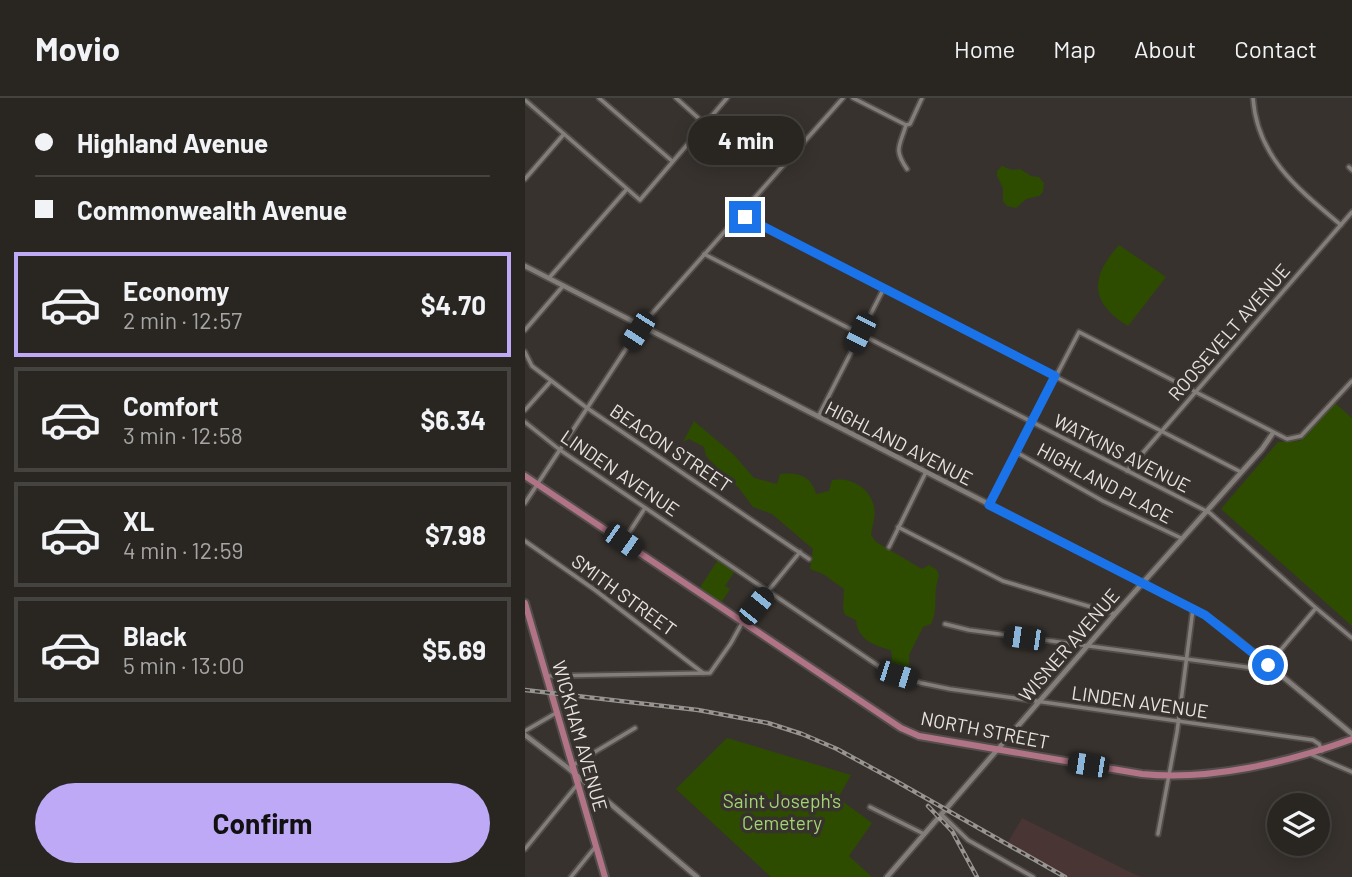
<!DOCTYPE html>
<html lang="en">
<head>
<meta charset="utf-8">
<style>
	:root { --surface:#292622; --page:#312e2a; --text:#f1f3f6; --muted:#a5a5a5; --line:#454340; --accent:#bda9f5 }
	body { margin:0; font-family:Barlow,sans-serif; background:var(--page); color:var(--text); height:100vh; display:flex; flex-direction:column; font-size:26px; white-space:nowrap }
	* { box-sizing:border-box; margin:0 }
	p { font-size:23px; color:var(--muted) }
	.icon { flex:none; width:38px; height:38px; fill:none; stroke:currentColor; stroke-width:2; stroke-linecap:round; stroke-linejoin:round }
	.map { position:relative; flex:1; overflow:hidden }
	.details { display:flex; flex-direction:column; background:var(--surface); width:525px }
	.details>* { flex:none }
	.top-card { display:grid; align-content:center; height:154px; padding:0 35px; background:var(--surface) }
	.tools { position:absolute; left:742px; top:695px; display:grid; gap:14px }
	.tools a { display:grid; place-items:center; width:63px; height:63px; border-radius:50%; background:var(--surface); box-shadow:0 4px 18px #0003,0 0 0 2px var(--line); font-size:35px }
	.end { position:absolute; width:32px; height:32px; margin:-16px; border:9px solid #1a73e8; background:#fff; box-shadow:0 0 0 4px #fff }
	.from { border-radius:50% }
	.bubble { position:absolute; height:49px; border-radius:24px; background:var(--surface); box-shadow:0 4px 18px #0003,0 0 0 2px var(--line); font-size:23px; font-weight:700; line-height:49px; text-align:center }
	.car { position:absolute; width:21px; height:42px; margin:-21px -10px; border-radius:9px; box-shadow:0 0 5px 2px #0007; background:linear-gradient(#222 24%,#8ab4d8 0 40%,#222 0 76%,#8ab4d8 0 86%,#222 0) }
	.top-card b { display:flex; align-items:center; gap:24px; height:66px; font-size:26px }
	.top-card b+b { border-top:2px solid var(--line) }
	.top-card i { width:18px; height:18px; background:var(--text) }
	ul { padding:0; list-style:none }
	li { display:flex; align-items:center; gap:21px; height:105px; margin:0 14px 10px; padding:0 21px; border:4px solid var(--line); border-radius:0px }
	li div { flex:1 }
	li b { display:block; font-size:26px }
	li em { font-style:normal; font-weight:700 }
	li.selected { border-color:var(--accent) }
	li>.icon { width:63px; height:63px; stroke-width:1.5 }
	.cta { display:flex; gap:14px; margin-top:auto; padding:14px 35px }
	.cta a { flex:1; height:80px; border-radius:42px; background:var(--accent); color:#111; font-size:28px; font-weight:700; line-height:80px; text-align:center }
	header { display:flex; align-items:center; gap:42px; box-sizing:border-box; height:98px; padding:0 35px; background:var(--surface); border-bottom:2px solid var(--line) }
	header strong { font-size:33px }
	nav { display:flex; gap:38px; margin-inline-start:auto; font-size:24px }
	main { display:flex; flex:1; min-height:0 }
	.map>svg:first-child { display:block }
	.industrial { fill:#493533 }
	.green { fill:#2d4c00 }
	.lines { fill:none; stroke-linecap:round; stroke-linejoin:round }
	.minor-casing { stroke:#534e4b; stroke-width:7 }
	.tertiary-casing { stroke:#534e4b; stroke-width:8 }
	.primary-casing { stroke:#534e4b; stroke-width:10 }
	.minor { stroke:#847e7a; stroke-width:3.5 }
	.tertiary { stroke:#847e7a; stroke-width:4.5 }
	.primary { stroke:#b17386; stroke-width:6 }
	.rail-casing { stroke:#989491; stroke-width:4.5 }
	.rail { stroke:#37322e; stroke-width:2; stroke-dasharray:5; stroke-linecap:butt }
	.route { stroke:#1a73e8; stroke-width:9 }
	.labels { text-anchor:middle; stroke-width:7; stroke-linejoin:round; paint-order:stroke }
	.street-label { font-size:19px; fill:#e7e3e1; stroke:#37322e }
	.park-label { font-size:19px; fill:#a3d473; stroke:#37322e }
</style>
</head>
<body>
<header>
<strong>Movio</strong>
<nav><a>Home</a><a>Map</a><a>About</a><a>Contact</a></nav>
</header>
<main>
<section class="details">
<div class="top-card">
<b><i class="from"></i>Highland Avenue</b>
<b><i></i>Commonwealth Avenue</b>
</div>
<ul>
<li class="selected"><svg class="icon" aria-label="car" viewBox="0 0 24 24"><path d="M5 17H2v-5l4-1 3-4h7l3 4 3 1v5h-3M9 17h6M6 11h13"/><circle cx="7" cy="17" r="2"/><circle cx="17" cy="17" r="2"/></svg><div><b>Economy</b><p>2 min · 12:57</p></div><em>$4.70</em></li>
<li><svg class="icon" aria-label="car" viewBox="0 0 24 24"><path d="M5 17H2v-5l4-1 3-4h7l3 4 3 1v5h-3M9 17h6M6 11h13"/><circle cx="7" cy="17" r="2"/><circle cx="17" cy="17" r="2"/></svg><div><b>Comfort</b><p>3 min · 12:58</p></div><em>$6.34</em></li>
<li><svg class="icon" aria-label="car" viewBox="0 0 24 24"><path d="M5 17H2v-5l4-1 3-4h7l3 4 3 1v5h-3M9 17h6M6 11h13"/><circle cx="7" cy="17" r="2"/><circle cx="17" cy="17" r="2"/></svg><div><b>XL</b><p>4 min · 12:59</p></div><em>$7.98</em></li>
<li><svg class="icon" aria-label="car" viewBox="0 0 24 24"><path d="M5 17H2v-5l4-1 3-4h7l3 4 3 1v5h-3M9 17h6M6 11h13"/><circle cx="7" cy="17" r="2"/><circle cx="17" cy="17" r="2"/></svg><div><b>Black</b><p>5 min · 13:00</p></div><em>$5.69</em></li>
</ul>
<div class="cta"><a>Confirm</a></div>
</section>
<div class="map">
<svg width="827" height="779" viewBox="0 0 827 779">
	<rect width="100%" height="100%" fill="#37322e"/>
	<path class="industrial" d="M497,720L609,776L617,779H539L482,746Z"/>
	<g class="green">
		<path d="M477,68L487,72L495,71L506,78L514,79L519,85L518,94L514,98L501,101L491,110L482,108L478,103V90L472,78V73Z"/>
		<path d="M594,147L641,179L603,228C564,204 565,180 594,147Z"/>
		<path d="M810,305L827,320V528L696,411L753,344L775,343Z"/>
		<path d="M169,323L209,357L229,380L252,386L255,376C272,374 286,377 291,396L304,393L307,382C325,379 345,389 349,409C351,419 347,428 346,437L351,444L397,471L404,467L412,472L414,478C407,496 414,511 406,526L398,529L384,557V568L378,574C372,574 368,572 365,566L367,560L366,552C349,548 332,541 331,522L320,517L318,511L319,491L298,476L285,471L288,451L247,416L228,409L213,389L207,385L181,358L179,349L164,341L158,344Z"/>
		<path d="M193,462L210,473L200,488L205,491L196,505L174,491Z"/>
		<path d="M202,640L326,677L313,700L347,725L324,758L347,779H246L151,691Z"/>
	</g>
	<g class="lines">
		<defs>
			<g id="minor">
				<path d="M74,0L147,63"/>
				<path d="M151,0L180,26"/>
				<path d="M328,0L381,27"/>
				<path d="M728,0C732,59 773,91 816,127"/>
				<path d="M0,2L115,102L202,0"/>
				<path d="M824,69L827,72"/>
				<path d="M382,71C368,51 375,48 381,27L385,26L397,0"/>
				<path d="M0,81L39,36"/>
				<path d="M214,116L716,374"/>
				<path d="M179,156L685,415L791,510L827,540"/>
				<path d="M24,180L102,91"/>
				<path d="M0,232L38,188"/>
				<path d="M0,254L7,268L62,310L284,461"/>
				<path d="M0,312L26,283"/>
				<path d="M293,319L359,190"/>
				<path d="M0,324L35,352L358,571L396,585L425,591L788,642L794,646L797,653"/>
				<path d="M491,354L578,403L656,440"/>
				<path d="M602,373L827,114"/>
				<path d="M0,405L116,228L318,0"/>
				<path d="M464,407L554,234L762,341L776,338L827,283"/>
				<path d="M373,429L478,483L590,516"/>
				<path d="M0,443L70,492L178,575"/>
				<path d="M98,444L120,410"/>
				<path d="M364,449L401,374"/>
				<path d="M420,526L444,532L750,573"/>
				<path d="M743,567L791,510"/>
				<path d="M21,578L185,575L206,545L217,525L275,454"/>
				<path d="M0,633L31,615"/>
				<path d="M785,656L827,674"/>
				<path d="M48,667L110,630"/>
				<path d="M345,709L399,736"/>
				<path d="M417,717L443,742L508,779"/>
				<path d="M633,736L652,634L668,511"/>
				<path d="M0,751L52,687"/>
				<path d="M46,779L71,748"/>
			</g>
			<g id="tertiary">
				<path d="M0,168L680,517L705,535L827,636"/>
				<path d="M0,637L43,670L172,779"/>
				<path d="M362,779L590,516L737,351L748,335"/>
			</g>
			<g id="primary">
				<path d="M0,378L376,630L394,638L617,676C685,683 764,664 827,641"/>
				<path d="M0,505L80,779"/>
			</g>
		</defs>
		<use href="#minor" class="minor-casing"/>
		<use href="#tertiary" class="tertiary-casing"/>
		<use href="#primary" class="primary-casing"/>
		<use href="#minor" class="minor"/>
		<use href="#tertiary" class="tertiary"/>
		<use href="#primary" class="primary"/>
		<defs>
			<g id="rail">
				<path d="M0,592L173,612L243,625L277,636L312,651L369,682L540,779"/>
				<path d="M403,708L427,733L452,779"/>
			</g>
		</defs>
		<use href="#rail" class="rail-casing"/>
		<use href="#rail" class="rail"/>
	</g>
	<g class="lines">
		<path class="route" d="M220,119L530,278L464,407L680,517L743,567"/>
	</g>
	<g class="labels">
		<g class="street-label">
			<text transform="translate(704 234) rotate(-49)" y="7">ROOSEVELT AVENUE</text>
			<text transform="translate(374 345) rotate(27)" y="7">HIGHLAND AVENUE</text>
			<text transform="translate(146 350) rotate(34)" y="7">BEACON STREET</text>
			<text transform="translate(597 355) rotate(27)" y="7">WATKINS AVENUE</text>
			<text transform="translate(95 375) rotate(34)" y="7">LINDEN AVENUE</text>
			<text transform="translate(580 385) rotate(28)" y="7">HIGHLAND PLACE</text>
			<text transform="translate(99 497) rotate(36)" y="7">SMITH STREET</text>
			<text transform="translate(544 547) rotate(-49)" y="7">WISNER AVENUE</text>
			<text transform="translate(615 604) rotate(8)" y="7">LINDEN AVENUE</text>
			<text transform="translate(460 632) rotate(11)" y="7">NORTH STREET</text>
			<text transform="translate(55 638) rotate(74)" y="7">WICKHAM AVENUE</text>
		</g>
		<g class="park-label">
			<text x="257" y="710">Saint Joseph's<tspan x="257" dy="22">Cemetery</tspan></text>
		</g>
	</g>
</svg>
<div class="tools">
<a><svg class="icon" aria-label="layers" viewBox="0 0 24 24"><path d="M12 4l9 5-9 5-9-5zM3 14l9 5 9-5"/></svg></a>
</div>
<i class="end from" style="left:743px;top:567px"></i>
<i class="end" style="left:220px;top:119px"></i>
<div class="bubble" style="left:163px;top:18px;width:116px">4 min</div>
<i class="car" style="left:113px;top:233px;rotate:213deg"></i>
<i class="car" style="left:335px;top:235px;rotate:207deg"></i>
<i class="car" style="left:98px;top:443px;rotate:125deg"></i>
<i class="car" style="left:231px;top:508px;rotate:39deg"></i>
<i class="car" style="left:499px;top:540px;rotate:278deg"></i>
<i class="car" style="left:372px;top:577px;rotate:108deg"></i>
<i class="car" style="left:563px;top:667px;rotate:279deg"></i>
</div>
</main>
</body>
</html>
